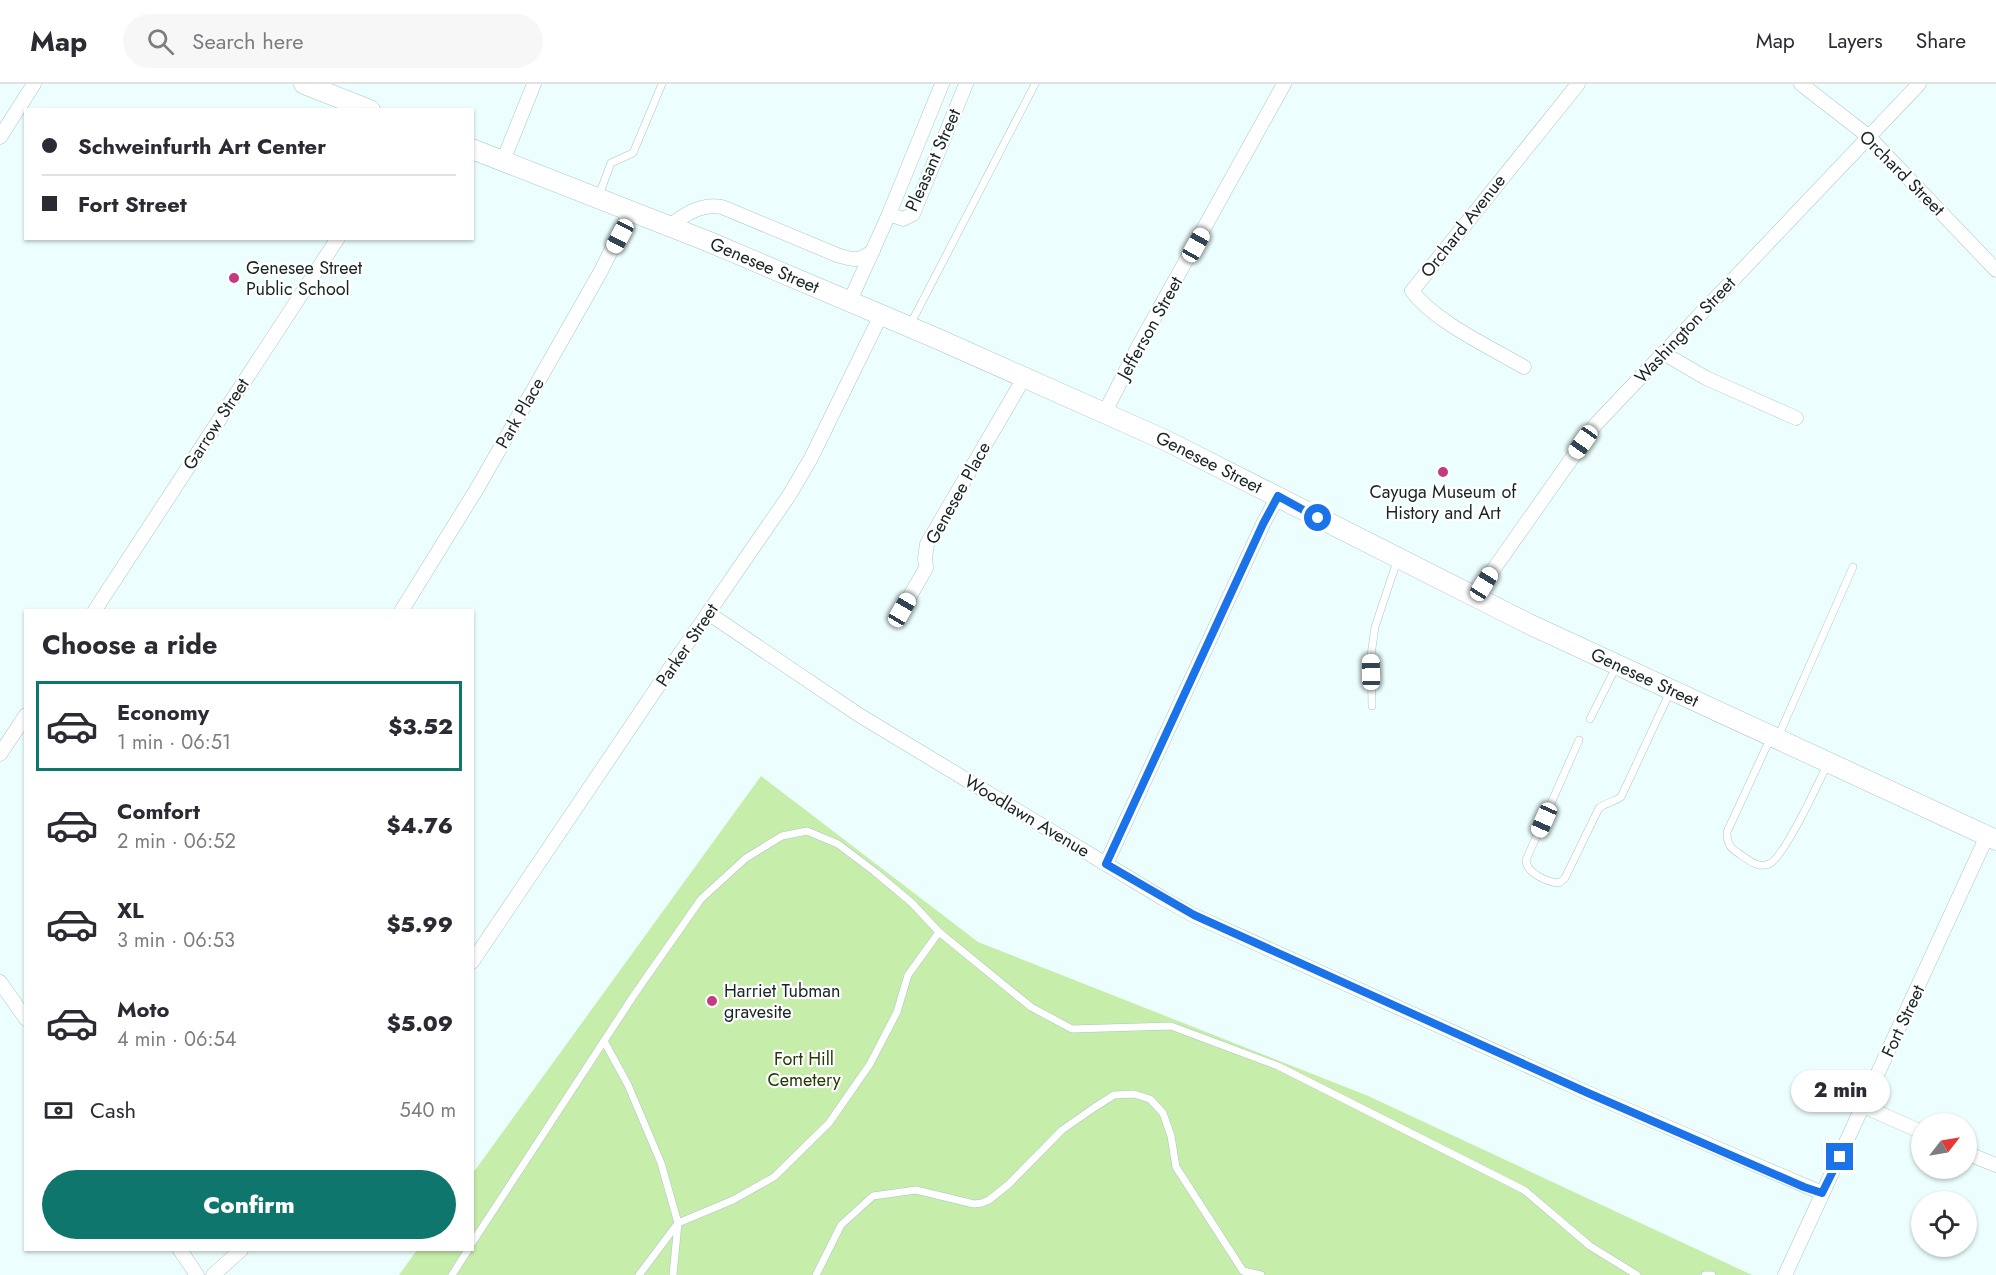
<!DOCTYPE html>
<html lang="en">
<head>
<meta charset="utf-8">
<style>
	:root { --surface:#fff; --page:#f7f7f7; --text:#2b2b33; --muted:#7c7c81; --line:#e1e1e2; --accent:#0f766e }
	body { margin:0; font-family:Jost,sans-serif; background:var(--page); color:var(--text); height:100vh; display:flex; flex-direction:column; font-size:22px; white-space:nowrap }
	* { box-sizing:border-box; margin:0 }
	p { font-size:20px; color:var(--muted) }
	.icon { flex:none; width:33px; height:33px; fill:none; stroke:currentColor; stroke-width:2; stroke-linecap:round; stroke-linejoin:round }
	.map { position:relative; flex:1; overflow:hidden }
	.details { position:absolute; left:24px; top:525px; width:450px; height:642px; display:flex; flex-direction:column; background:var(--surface); border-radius:0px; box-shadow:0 2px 4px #0004 }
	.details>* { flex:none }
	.banner { position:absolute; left:24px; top:24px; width:450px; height:132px; border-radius:0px; box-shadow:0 2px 4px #0004; display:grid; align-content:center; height:132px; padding:0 18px; background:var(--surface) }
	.needle { width:39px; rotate:59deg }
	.controls { position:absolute; left:1911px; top:1029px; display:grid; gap:12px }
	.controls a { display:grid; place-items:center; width:66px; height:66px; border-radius:50%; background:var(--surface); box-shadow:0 2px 4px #0004; font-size:30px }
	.end { position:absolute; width:27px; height:27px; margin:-14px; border:8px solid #1a73e8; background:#fff; box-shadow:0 0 0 3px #fff }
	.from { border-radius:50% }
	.bubble { position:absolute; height:42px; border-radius:21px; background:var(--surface); box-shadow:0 2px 4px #0004; font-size:20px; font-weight:800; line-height:42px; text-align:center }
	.car { position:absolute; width:18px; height:36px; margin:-18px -9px; border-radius:8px; box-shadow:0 0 4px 2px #0007; background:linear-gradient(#fff 24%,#345 0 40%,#fff 0 76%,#345 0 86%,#fff 0) }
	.banner b { display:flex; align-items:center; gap:21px; height:57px; font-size:22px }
	.banner b+b { border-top:2px solid var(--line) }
	.banner i { width:15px; height:15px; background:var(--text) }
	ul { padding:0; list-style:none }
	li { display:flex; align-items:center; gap:18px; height:90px; margin:0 12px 9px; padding:0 6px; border:3px solid transparent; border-radius:0px }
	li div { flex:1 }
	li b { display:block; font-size:22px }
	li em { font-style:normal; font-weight:800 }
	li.active { border-color:var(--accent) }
	li>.icon { width:54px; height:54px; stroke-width:1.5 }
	h2 { padding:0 18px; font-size:27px; line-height:72px }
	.pay { display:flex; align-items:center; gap:15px; height:66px; padding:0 18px; font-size:22px }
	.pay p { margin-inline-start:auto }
	.button { display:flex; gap:12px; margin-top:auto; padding:12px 18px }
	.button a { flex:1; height:69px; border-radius:36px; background:var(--accent); color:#fff; font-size:24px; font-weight:800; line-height:69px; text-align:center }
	header { display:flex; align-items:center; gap:36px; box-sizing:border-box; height:84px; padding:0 30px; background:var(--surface); border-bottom:2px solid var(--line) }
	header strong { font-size:28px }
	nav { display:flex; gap:33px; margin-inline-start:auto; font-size:21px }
	.search { width:420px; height:54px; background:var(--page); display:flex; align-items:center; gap:15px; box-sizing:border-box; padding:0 21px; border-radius:33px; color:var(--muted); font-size:22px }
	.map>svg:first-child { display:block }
	.green { fill:#c7edaa }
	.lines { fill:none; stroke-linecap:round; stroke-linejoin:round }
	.lane-casing { stroke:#a9c7c6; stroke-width:8 }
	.street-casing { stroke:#a9c7c6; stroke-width:15 }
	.secondary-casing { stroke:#a9c7c6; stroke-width:21 }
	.lane { stroke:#fff; stroke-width:7 }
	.street { stroke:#fff; stroke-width:14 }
	.secondary { stroke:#fff; stroke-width:20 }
	.route { stroke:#1a73e8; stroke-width:8 }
	.poi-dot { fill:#c13b7e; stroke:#fff; stroke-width:2 }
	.labels { text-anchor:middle; stroke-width:4.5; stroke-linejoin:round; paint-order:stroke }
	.street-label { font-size:18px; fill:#192424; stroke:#fff }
	.poi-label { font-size:18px; fill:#192424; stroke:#fff; text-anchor:start }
	.park-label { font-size:18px; fill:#223b03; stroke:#fff }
</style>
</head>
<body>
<header>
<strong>Map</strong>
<div class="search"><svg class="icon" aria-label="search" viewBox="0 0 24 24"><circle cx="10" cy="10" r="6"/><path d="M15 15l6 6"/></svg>Search here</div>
<nav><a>Map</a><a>Layers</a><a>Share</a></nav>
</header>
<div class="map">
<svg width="1996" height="1191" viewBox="0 0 1996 1191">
	<rect width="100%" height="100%" fill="#ecfefd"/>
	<path class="green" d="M761,692L978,858L1366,1011L1752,1191H399L417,1166H472L473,1089Z"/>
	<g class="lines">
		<defs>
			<g id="lane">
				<path d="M599,111L611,79L633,69L662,0"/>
				<path d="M910,241L1035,0"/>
				<path d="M1372,622L1371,571L1375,543L1397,477"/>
				<path d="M1590,635L1616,583"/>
				<path d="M1778,653L1853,483"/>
				<path d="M1770,655L1727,748C1727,763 1732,765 1744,773C1751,778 1759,784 1769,780C1783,775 1819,698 1827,681"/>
				<path d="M1579,656L1526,776C1526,789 1547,798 1559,799L1565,794L1599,724C1607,718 1614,718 1621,713L1670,608"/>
				<path d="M604,957L628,1001L661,1079L678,1139L673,1191"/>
				<path d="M472,1159L634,911L701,815L746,774L782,752L807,747L838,760L875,788L912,819L939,848"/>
				<path d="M452,1191L468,1166"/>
				<path d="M639,1191L678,1139L733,1116L774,1093L829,1039L870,980L897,928L908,891L939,848L1031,923L1072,945L1171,942L1278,982L1524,1106L1590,1162L1637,1191"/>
				<path d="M816,1191L841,1141L873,1112L916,1106L974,1120L982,1119L989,1116L1009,1100L1062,1046L1095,1023L1114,1011L1134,1010L1150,1015L1163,1029L1171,1052L1176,1083L1243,1187L1261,1191"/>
				<path d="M1705,1191H1712"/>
			</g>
			<g id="street">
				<path d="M1801,0L1868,52L1996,186"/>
				<path d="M0,53L34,0"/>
				<path d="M503,77L534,0"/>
				<path d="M889,130L903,135L913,130L966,0"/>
				<path d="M670,142C685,130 702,119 722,123L837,171C853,176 859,178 873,167"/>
				<path d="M850,217L889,130L942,0"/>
				<path d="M1663,269L1706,294L1796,334"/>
				<path d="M1524,283C1490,263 1435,238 1412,207L1578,0"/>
				<path d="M1104,330L1138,263L1284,0"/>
				<path d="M1476,513L1493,486L1596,340L1919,0"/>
				<path d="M95,526L338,154"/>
				<path d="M402,526L478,403L601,187L631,126"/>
				<path d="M902,526L926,484L925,474L927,460L1024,294"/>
				<path d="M708,529L859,631L1164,815L1193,831L1588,1009L1822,1109"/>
				<path d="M0,670L26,631"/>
				<path d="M1106,780L1263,440L1278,412"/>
				<path d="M472,878L673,580L790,410L811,374L881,231"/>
				<path d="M0,898L26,935"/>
				<path d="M1863,1022L1922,1048"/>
				<path d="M1966,1069L1996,1081"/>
				<path d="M180,1166L197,1191"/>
				<path d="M213,1191L241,1166"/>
				<path d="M1785,1191L1987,752"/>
			</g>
			<g id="secondary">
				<path d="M304,0L370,26"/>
				<path id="s1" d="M472,65L707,157L938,255L1167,357L1527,539L1996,756"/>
			</g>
		</defs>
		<use href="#lane" class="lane-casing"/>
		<use href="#street" class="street-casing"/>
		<use href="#secondary" class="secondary-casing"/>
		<use href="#lane" class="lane"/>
		<use href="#street" class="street"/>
		<use href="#secondary" class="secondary"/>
	</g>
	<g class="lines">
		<path class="route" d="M1318,434L1278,412L1263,440L1106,780L1194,831L1588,1009L1804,1103L1822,1109L1840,1073"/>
	</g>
	<g class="poi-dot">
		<circle cx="234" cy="194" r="6"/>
		<circle cx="1443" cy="388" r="6"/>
		<circle cx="712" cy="917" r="6"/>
	</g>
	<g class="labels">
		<g class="street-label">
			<text transform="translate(933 76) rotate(-66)" y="6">Pleasant Street</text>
			<text transform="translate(1902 89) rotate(45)" y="6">Orchard Street</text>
			<text transform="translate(1463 142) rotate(-52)" y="6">Orchard Avenue</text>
			<text dy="6" stroke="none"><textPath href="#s1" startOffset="315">Genesee Street</textPath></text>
			<text transform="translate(1150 244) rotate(-61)" y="6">Jefferson Street</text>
			<text transform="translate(1685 246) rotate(-47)" y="6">Washington Street</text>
			<text transform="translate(520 329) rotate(-60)" y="6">Park Place</text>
			<text transform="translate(216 340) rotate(-57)" y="6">Garrow Street</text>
			<text dy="6" stroke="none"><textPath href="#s1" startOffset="801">Genesee Street</textPath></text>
			<text transform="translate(958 409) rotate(-61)" y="6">Genesee Place</text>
			<text transform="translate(687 561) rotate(-56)" y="6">Parker Street</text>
			<text dy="6" stroke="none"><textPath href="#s1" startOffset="1287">Genesee Street</textPath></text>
			<text transform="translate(1027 732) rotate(31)" y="6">Woodlawn Avenue</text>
			<text transform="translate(1903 937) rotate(-65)" y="6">Fort Street</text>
		</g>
		<g class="poi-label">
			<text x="246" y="190">Genesee Street<tspan x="246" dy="21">Public School</tspan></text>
			<text x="1443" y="414" text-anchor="middle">Cayuga Museum of<tspan x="1443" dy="21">History and Art</tspan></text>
			<text x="724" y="913">Harriet Tubman<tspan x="724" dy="21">gravesite</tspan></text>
		</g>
		<g class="park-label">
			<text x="804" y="981">Fort Hill<tspan x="804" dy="21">Cemetery</tspan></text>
		</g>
	</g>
</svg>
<div class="controls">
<a><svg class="needle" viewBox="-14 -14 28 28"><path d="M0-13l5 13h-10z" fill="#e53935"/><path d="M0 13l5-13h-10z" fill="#7c7c81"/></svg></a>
<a><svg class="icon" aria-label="locate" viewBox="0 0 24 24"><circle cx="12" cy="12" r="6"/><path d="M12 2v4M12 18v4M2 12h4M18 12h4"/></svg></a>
</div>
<i class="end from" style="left:1318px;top:434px"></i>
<i class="end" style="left:1840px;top:1073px"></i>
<div class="bubble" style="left:1791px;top:986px;width:99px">2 min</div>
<i class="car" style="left:620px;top:152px;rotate:208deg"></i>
<i class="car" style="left:1196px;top:161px;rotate:29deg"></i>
<i class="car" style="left:1583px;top:358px;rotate:215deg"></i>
<i class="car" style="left:1484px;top:500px;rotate:32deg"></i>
<i class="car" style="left:902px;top:526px;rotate:30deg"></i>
<i class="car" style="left:1371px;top:588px;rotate:359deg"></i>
<i class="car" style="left:1544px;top:736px;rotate:204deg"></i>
<div class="banner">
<b><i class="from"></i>Schweinfurth Art Center</b>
<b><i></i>Fort Street</b>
</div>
<section class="details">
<h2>Choose a ride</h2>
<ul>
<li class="active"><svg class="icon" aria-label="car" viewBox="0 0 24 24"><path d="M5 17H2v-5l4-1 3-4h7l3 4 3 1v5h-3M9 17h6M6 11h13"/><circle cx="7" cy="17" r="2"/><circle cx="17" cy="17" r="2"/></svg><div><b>Economy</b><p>1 min · 06:51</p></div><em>$3.52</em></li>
<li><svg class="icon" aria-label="car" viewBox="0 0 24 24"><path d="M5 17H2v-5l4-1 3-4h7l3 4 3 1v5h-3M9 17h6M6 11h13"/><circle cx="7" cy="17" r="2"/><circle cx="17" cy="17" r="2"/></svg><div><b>Comfort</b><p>2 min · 06:52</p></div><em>$4.76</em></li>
<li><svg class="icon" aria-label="car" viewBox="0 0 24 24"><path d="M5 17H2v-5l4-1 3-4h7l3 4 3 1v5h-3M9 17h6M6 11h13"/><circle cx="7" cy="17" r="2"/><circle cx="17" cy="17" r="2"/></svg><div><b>XL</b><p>3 min · 06:53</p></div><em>$5.99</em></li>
<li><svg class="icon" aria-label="car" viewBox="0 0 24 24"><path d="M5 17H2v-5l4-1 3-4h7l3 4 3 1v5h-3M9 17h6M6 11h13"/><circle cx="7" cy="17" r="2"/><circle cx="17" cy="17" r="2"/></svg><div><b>Moto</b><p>4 min · 06:54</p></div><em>$5.09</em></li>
</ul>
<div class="pay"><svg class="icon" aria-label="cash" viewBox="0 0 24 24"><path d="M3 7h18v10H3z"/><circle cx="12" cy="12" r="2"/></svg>Cash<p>540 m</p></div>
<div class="button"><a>Confirm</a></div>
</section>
</div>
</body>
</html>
